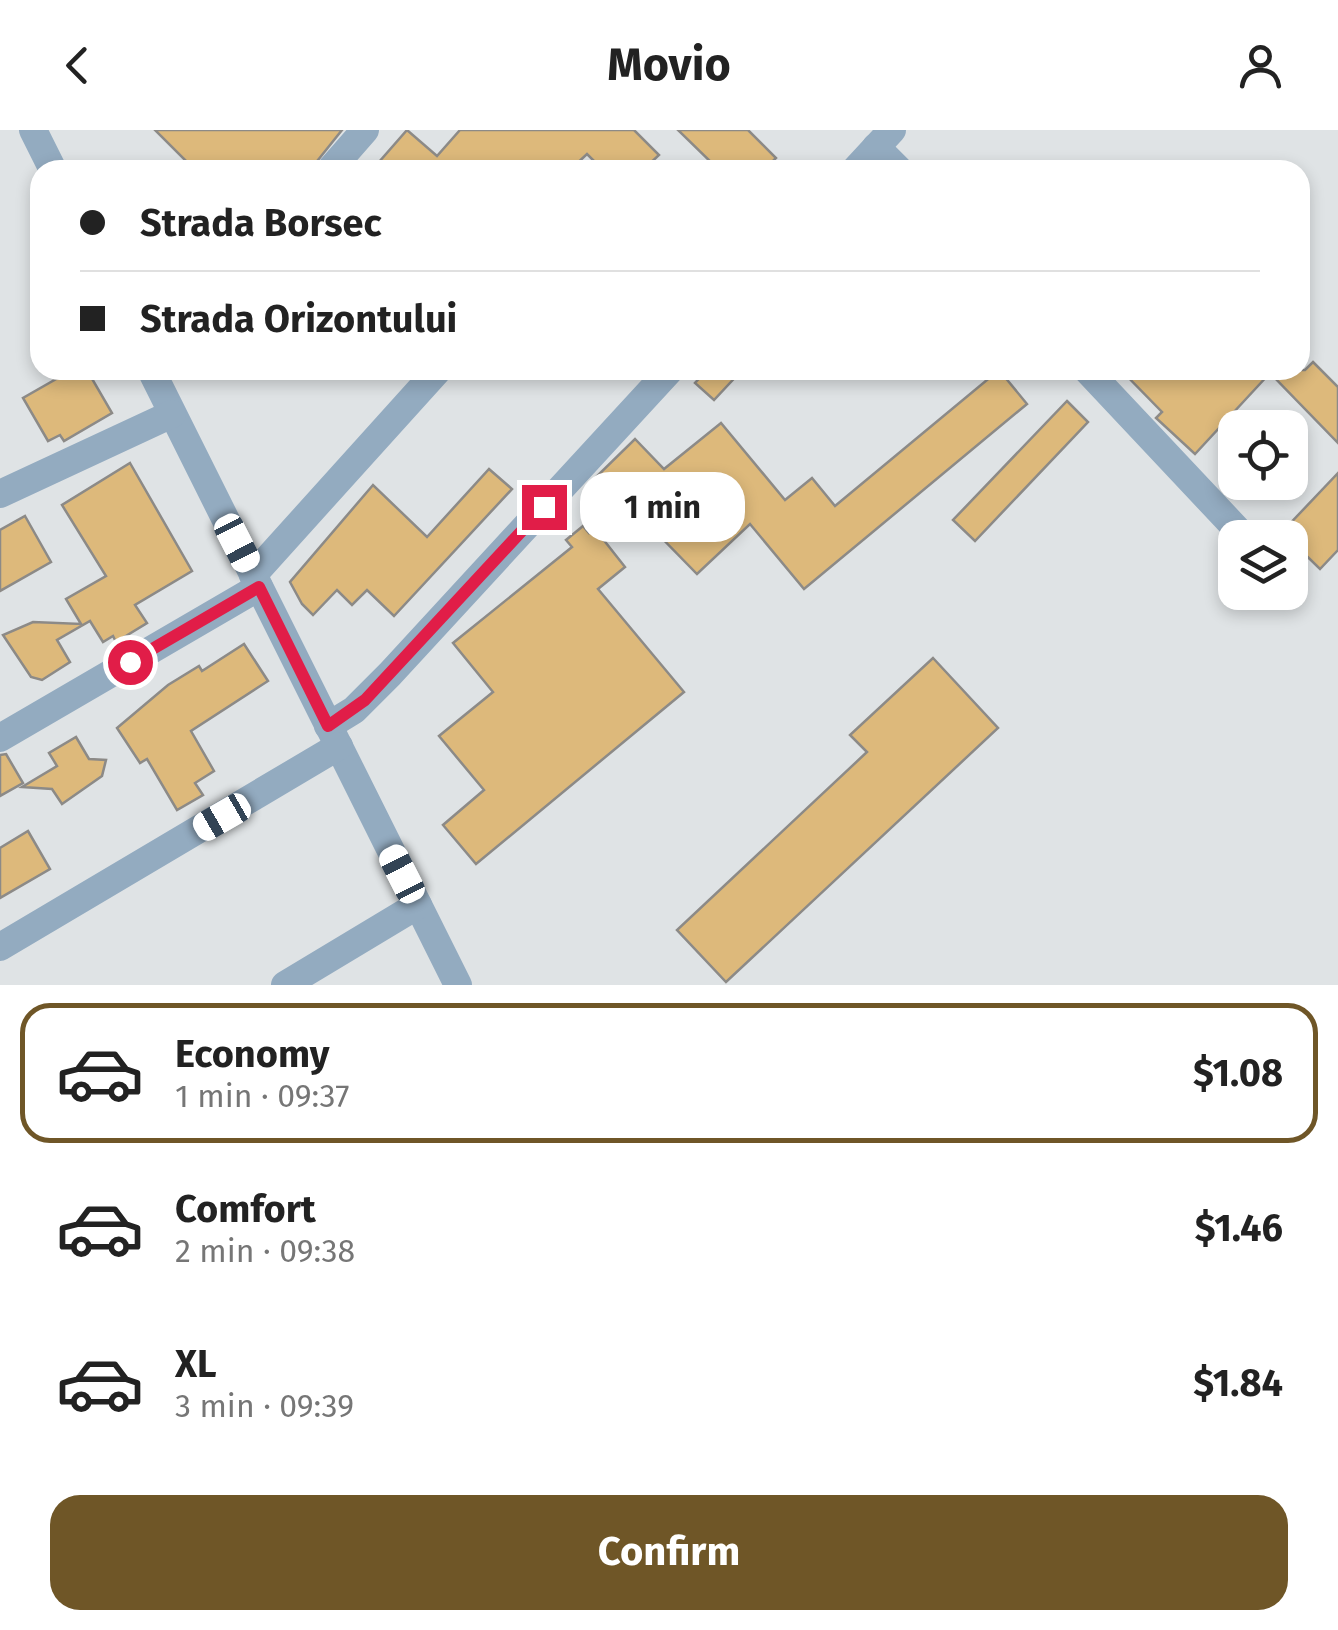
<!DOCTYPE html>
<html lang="en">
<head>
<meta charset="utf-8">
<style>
	:root { --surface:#fff; --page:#f2f2f2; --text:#222; --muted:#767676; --line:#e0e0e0; --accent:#6f5627 }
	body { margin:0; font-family:"Fira Sans",sans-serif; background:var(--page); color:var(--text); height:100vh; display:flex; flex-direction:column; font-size:38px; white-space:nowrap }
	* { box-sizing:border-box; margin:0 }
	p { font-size:32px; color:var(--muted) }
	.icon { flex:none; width:55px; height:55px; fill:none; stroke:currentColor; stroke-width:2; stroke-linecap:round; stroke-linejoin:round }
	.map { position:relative; height:855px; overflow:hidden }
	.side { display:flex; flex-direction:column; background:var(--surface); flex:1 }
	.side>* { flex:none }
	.top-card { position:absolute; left:30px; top:30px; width:1280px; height:220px; border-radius:30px; box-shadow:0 5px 15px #0003; display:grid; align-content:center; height:220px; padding:0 50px; background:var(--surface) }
	.controls { position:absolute; left:1218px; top:280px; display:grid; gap:20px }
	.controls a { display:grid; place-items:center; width:90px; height:90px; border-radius:20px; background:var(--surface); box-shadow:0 5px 15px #0003; font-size:50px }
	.end { position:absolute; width:45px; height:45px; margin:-22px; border:12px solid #e11d48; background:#fff; box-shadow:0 0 0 5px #fff }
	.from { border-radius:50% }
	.bubble { position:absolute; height:70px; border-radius:30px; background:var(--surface); box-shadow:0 5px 15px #0003; font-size:32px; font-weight:700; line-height:70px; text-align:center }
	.car { position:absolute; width:30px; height:60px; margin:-30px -15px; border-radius:12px; box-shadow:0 0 8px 2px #0007; background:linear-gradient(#fff 24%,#345 0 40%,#fff 0 76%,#345 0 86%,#fff 0) }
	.top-card b { display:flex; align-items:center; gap:35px; height:95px; font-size:38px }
	.top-card b+b { border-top:2px solid var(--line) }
	.top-card i { width:25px; height:25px; background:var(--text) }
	ul { padding:18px 0 0; list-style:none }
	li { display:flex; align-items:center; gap:30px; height:140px; margin:0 20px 15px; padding:0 30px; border:5px solid transparent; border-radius:30px }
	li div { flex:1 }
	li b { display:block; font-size:38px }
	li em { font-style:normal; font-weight:700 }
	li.selected { border-color:var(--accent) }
	li>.icon { width:90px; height:90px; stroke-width:1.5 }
	.button { display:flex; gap:20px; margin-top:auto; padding:20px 50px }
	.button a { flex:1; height:115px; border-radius:30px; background:var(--accent); color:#fff; font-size:40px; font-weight:700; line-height:115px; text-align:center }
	header { display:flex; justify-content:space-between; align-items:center; height:130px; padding:0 50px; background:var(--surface); font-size:45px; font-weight:700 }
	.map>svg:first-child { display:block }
	.building { fill:#ddb97b; stroke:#8c8a87; stroke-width:2.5 }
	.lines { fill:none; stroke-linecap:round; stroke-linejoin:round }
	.minor { stroke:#93abc0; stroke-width:28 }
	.route { stroke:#e11d48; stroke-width:12 }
</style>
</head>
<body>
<header><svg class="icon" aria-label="back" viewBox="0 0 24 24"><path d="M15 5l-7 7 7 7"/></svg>Movio<svg class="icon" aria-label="person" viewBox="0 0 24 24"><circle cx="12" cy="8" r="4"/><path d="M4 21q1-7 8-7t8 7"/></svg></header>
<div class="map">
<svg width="1338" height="855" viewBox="0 0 1338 855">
	<rect width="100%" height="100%" fill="#dfe3e5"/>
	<g class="building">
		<path d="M155,0H342L310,40H195Z"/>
		<path d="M407,0L437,26L460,0H634L659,25L643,40H603L587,24L570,40H372Z"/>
		<path d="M678,0H748L776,28L764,40H719Z"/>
		<path d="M1313,232L1338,257V313L1270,243L1195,324L1156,288L1162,282L1121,240H1305Z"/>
		<path d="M72,240H87L112,283L64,311L60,305L48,311L23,268Z"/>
		<path d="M707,240H742L714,270L695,253Z"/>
		<path d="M999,240L1027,274L804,459L750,394L697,444L653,399L663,389L628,353L611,369L593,350L635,309L664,339L721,293L785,370L812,348L835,376Z"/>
		<path d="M1067,271L1088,292L975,411L953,390Z"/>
		<path d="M130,333L192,441L135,475L147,493L116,512L113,506L103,512L90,491L57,510L70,532L42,550L31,547L3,505L33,492L81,494L66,469L106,446L62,375Z"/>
		<path d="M489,339L512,359L394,486L367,460L352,475L337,460L313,485L302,474L290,452L373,355L427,407Z"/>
		<path d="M1338,343V420L1320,439L1282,402Z"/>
		<path d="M25,386L51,432L0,461V400Z"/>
		<path d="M583,396L589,403L595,399L625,437L598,459L684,562L476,734L443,695L484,660L439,606L493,562L453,513L572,417L566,410Z"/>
		<path d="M244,514L268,551L191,601L214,641L195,653L203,665L177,680L147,629L140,633L117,598L168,555L199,536L202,541Z"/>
		<path d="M933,528L998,598L726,852L677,800L867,622L850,605Z"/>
		<path d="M76,607L89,629L106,630L102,646L62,674L52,659L22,657L57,636L49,623Z"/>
		<path d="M6,624L23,653L0,666V625Z"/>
		<path d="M28,701L50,739L0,768V718Z"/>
	</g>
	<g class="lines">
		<g class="minor">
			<path d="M33,0L53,40"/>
			<path d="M876,17L899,40"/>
			<path d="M330,40L365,0"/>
			<path d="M855,40L892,0"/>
			<path d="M151,240L458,855"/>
			<path d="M1087,240L1245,408"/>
			<path d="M0,364L172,284"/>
			<path d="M253,445L438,240"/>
			<path d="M328,596L354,580L390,544L670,240"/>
			<path d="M0,608L259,457"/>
			<path d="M0,817L339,616"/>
			<path d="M285,855L418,775"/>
		</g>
	</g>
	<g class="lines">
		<path class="route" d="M130,532L259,457L328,596L365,570L544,377"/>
	</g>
</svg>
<div class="controls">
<a><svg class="icon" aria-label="locate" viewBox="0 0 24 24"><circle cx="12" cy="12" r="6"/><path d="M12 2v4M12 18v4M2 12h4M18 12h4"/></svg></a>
<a><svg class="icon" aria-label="layers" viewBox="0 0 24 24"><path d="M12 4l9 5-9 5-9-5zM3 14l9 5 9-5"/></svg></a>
</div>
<i class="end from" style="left:130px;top:532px"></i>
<i class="end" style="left:544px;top:377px"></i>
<div class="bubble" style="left:580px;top:342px;width:165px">1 min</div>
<i class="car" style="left:237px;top:413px;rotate:153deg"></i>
<i class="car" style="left:222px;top:687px;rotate:240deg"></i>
<i class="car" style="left:402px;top:744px;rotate:333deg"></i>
<div class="top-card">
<b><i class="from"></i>Strada Borsec</b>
<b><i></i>Strada Orizontului</b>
</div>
</div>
<section class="side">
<ul>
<li class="selected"><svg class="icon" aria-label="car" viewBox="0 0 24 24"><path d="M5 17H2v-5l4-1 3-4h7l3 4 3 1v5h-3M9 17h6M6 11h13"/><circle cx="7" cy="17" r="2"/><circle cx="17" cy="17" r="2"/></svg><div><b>Economy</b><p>1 min · 09:37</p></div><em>$1.08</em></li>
<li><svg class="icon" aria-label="car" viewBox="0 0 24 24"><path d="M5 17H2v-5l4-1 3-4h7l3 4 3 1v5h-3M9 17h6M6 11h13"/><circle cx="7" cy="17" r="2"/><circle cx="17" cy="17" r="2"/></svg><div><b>Comfort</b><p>2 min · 09:38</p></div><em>$1.46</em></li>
<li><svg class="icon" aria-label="car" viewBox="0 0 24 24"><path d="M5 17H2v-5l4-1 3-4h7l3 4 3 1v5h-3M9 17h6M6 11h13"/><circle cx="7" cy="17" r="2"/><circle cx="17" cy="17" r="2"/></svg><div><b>XL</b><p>3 min · 09:39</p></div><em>$1.84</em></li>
</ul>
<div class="button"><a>Confirm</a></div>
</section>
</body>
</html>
